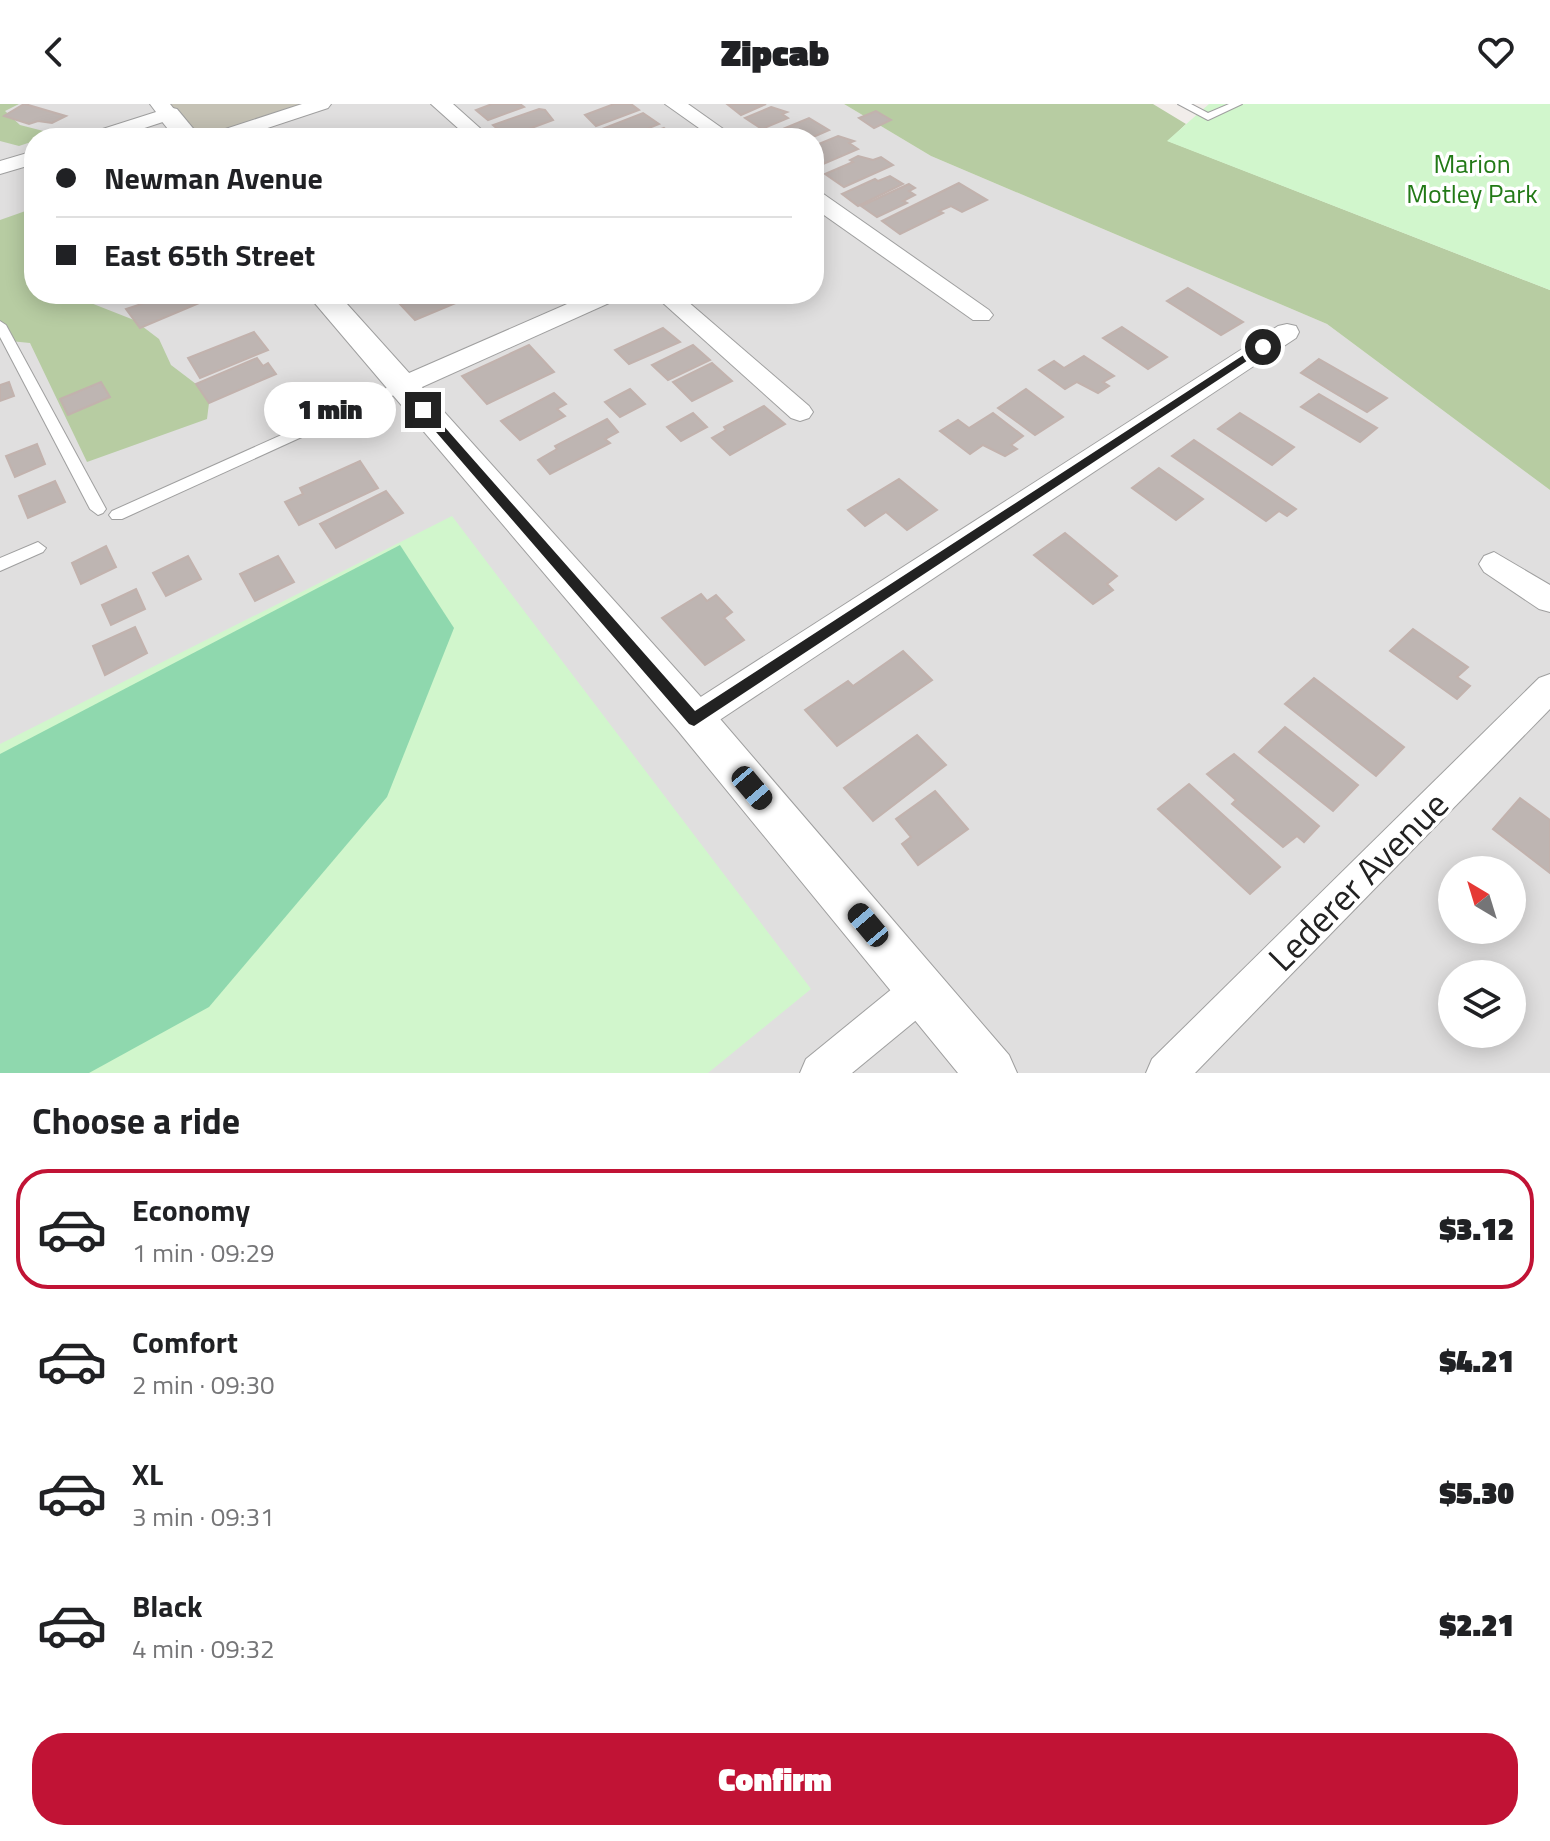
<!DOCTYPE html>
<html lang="en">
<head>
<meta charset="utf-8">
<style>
	:root { --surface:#fff; --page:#f6f6f6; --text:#202124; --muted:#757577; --line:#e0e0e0; --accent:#c11335 }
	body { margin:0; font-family:"Titillium Web",sans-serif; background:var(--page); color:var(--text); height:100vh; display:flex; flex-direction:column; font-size:30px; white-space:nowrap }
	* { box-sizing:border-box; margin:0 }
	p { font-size:26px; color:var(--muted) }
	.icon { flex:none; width:44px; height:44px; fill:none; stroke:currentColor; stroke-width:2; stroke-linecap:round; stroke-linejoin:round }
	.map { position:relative; height:969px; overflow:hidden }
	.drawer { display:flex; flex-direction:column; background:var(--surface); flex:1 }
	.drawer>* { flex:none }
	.guide { position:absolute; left:24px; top:24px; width:800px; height:176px; border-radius:32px; box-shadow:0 4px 20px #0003; display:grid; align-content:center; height:176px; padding:0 32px; background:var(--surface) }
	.needle { width:52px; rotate:322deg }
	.tools { position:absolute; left:1438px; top:752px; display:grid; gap:16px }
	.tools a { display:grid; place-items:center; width:88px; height:88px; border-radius:50%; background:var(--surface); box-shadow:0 4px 20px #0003; font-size:40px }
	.end { position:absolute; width:36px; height:36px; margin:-18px; border:10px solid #222; background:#fff; box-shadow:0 0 0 4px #fff }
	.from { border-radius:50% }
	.bubble { position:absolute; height:56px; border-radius:28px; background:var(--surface); box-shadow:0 4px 20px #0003; font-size:26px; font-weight:800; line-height:56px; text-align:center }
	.car { position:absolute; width:24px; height:48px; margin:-24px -12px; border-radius:10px; box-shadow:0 0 6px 2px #0007; background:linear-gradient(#222 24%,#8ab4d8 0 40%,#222 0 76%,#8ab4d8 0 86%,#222 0) }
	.guide b { display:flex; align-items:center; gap:28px; height:76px; font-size:30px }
	.guide b+b { border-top:2px solid var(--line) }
	.guide i { width:20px; height:20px; background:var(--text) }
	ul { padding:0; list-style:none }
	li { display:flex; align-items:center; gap:24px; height:120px; margin:0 16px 12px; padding:0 16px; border:4px solid transparent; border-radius:32px }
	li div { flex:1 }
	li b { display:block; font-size:30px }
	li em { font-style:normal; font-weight:800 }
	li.current { border-color:var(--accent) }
	li>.icon { width:72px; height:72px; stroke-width:1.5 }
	h2 { padding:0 32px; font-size:36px; line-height:96px }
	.action { display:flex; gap:16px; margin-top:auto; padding:16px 32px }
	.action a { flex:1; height:92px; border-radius:32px; background:var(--accent); color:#fff; font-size:32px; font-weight:800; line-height:92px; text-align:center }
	header { display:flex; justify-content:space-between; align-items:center; height:104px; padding:0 32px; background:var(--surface); font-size:36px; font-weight:800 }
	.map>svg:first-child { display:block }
	.residential { fill:#e0dfdf; fill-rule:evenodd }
	.construction { fill:#c5c2b5 }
	.forest { fill:#b7cca2 }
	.park { fill:#d1f6cc }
	.pitch { fill:#8fd8ae }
	.building { fill:#beb5b2; stroke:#c2b2ad; stroke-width:2 }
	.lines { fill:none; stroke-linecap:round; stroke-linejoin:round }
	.service-casing { stroke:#9f9f9f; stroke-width:2 }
	.minor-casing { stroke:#9f9f9f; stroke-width:2 }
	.tertiary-casing { stroke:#9f9f9f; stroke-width:2 }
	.service { fill:#fff; fill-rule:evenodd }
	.minor { fill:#fff; fill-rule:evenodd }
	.tertiary { fill:#fff; fill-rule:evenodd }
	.route { fill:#222 }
	.labels { text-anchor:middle; stroke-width:7; stroke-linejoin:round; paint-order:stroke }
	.far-park-label { font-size:26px; fill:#227916; stroke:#fff }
	.near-street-label { font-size:36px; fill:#222; stroke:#fff }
</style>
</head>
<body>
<header><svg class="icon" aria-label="back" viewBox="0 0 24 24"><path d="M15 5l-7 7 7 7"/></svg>Zipcab<svg class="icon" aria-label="heart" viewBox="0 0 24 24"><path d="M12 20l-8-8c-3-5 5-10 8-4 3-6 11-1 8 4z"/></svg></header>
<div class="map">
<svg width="1550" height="969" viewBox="0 0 1550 969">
	<rect width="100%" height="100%" fill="#f1edea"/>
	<path class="residential" d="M0,0H160L188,34H34V190H814V34H217L321,0H844L931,52L1327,220L1550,386V969H0ZM1452,766H1512V826H1452ZM1452,870H1512V930H1452Z"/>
	<path class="construction" d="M160,0H321L217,34H188Z"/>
	<g class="forest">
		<path d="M0,0H19L5,7L20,21L55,30L34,34V37L19,42L0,37Z"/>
		<path d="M844,0H1153L1186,20L1168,37L1550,186V386L1327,220L931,52Z"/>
		<path d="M34,104V168L27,171L34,175V190H68L134,216L159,235L171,261L196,280L209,299L207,315L87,358L30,239L0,236V116Z"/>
	</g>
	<g class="park">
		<path d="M1209,0H1550V186L1167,37Z"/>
		<path d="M452,412L811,885L708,969H0V640Z"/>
	</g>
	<path class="pitch" d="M400,441L454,524L387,693L209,903L89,969H0V650Z"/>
	<g class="building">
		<path d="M24,0H25L66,12L52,19L38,17L29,20L4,12Z"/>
		<path d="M492,0H520L524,3L488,16L476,6Z"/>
		<path d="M614,0H631L639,6L596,22L585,11Z"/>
		<path d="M727,0H766L741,11Z"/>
		<path d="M771,3L787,8L782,10L788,14L762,25L745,14Z"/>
		<path d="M539,5L545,6L553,16L507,33L493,21Z"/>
		<path d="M876,7L891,16L874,24L859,14Z"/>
		<path d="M643,9L659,20L624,34H615L602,25Z"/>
		<path d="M809,14L829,26L811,34L766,32Z"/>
		<path d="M664,24L678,34H638Z"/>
		<path d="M838,32L854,37L849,39L858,45L814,64V42Z"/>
		<path d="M858,52L873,56L881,53L893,61L844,83L825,70L853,58L850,56Z"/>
		<path d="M890,72L903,80L858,102L842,90L875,75L878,77Z"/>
		<path d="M959,79L987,96L962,108L951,102L939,107L943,109L900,130L882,117Z"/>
		<path d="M909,80L915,84L909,87L915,91L903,97L907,99L877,113L861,102Z"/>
		<path d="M1188,184L1243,218L1221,231L1167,197Z"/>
		<path d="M172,190L218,191L140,224L126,205Z"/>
		<path d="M424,190H473L475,191L415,216L400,200Z"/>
		<path d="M1122,223L1167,253L1148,265L1103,234Z"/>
		<path d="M663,224L680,238L629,260L615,246Z"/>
		<path d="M254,228L268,246L200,274L188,254Z"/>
		<path d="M529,241L554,268L487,300L462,272Z"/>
		<path d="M693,241L710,256L668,276L652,261Z"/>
		<path d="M1084,252L1114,272L1103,278L1109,282L1098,289L1077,278L1065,285L1039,266L1054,257L1064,264Z"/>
		<path d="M257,254L263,262L268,259L276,270L209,299L196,280Z"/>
		<path d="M1319,255L1387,294L1367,308L1301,269Z"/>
		<path d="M712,259L732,277L692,297L673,278Z"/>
		<path d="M9,278L14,292L0,297V281Z"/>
		<path d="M101,278L110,293L68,311L60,295Z"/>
		<path d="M630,285L645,300L620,313L605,298Z"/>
		<path d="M1026,285L1063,313L1035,331L998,304Z"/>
		<path d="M554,289L566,300L557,305L565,312L520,336L501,317Z"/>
		<path d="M1319,290L1377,324L1360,338L1301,303Z"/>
		<path d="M764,302L785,320L730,351L712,334L726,326L724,323Z"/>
		<path d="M693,309L707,323L681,337L667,323Z"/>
		<path d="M993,309L1023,332L1011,341L1017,345L1005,352L983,341L970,350L940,327L958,316L969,324Z"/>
		<path d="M1240,309L1294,343L1272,361L1218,325Z"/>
		<path d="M607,315L618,328L605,335L610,339L550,370L538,356L557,345L555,342Z"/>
		<path d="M1194,336L1296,405L1287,412L1279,407L1266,417L1172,352Z"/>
		<path d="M37,340L45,360L15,373L6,352Z"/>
		<path d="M360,357L378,384L299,421L285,398L303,390L300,384Z"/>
		<path d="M1159,364L1203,395L1176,416L1132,384Z"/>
		<path d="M899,375L937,406L907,426L886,408L865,422L848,406Z"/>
		<path d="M55,377L65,398L28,414L19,392Z"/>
		<path d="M386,387L403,409L336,444L320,420Z"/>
		<path d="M1065,429L1117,472L1107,480L1113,486L1093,500L1034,451Z"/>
		<path d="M106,442L116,463L81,480L72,459Z"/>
		<path d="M188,452L201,475L166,492L153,469Z"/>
		<path d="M278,452L294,478L255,497L240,470Z"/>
		<path d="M136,485L145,505L111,521L102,501Z"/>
		<path d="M701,490L707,497L716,491L732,508L724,514L744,536L705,561L662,514Z"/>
		<path d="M135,523L147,549L105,571L93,542Z"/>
		<path d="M1413,525L1468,563L1457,573L1470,582L1457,595L1390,547Z"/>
		<path d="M903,547L932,576L837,642L805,606L848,577L853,582Z"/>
		<path d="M1314,574L1404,643L1376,672L1285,600Z"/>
		<path d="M1285,623L1358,681L1333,707L1259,648Z"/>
		<path d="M917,631L946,661L873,717L844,684Z"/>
		<path d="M1234,650L1319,722L1304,738L1297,732L1283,743L1232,700L1236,696L1207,670Z"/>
		<path d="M1189,680L1280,763L1250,790L1158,705Z"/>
		<path d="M935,687L968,725L918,761L902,740L911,733L896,715Z"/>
		<path d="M1520,694L1550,716V769L1493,725Z"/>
	</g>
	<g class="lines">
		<defs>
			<g id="service">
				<path d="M1178,0H1191L1208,9L1229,0H1242L1208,16Z"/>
				<path d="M0,217L6,221L106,405L103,409L98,411L90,405L0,233Z"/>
				<path d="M402,277L409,282L407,285L122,415H112L109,411L112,407Z"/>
				<path d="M38,438L46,444L43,448L0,467V454Z"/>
			</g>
			<g id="minor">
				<path d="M150,0H170L178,10L175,14L114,34H84L87,30L156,8Z"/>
				<path d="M302,0H331L328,4L237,34H207L210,30Z"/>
				<path d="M431,0H453L491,34H469Z"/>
				<path d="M665,0H688L736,34H713Z"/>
				<path d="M34,47V60L0,70V57Z"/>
				<path d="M814,88L822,89L989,206L993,211L989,216H973L814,104Z"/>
				<path d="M590,190H622L618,195L411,288L402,291L393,288L389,282L393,276Z"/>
				<path d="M653,190H679L809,302L813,308L809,314L800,317L791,314Z"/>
				<path d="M1287,220L1296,222L1299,228L1296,234L706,625L694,629L682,625L678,615L682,605L1278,222Z"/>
				<path d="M1494,448L1550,481V508L1539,505L1484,468L1479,460L1484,452Z"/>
				<path d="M1550,570V605L1195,969H1146L1152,955L1539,574Z"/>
				<path d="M923,866L937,871L942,885L937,899L852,969H800L806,955L909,871Z"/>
			</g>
			<g id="tertiary">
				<path d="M168,3L177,5L201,34H175L156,10L159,5Z"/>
				<path d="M307,190H338L709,602L1009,951L1017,969H958L679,628Z"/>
			</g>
		</defs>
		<use href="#service" class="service-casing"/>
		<use href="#minor" class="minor-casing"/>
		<use href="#tertiary" class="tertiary-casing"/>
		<use href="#service" class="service"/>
		<use href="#minor" class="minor"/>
		<use href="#tertiary" class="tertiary"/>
	</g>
	<path class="route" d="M1259,241L1268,243L694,622L689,620L417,306L427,303L695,607Z"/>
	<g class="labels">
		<g class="far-park-label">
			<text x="1472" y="69">Marion<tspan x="1472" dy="30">Motley Park</tspan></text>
		</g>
		<g class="near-street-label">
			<text transform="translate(1358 777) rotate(-45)" y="13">Lederer Avenue</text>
		</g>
	</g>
</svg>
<div class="tools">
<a><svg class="needle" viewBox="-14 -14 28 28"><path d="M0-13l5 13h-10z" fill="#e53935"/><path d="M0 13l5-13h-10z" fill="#757577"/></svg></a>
<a><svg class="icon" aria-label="layers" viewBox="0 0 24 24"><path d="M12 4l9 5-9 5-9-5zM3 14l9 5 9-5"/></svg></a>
</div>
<i class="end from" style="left:1263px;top:243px"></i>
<i class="end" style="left:423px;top:306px"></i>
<div class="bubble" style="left:264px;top:278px;width:132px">1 min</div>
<i class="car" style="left:752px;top:684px;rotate:140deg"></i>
<i class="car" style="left:868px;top:821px;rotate:320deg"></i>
<div class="guide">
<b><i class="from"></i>Newman Avenue</b>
<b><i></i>East 65th Street</b>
</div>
</div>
<section class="drawer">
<h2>Choose a ride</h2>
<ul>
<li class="current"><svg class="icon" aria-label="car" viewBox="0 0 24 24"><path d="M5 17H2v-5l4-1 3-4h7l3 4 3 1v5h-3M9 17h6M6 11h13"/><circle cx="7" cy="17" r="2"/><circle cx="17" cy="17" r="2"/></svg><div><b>Economy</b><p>1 min · 09:29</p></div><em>$3.12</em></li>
<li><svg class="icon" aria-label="car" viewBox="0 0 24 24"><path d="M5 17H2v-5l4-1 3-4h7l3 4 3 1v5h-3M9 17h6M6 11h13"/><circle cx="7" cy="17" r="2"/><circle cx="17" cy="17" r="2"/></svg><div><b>Comfort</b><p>2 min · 09:30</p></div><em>$4.21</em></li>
<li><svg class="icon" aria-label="car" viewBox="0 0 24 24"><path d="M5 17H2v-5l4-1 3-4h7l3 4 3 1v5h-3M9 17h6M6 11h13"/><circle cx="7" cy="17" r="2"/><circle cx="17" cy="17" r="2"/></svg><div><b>XL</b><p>3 min · 09:31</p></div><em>$5.30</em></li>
<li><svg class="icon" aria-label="car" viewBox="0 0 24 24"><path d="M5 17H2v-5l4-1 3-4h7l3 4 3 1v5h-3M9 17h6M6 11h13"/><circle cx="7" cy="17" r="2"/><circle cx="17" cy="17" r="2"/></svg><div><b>Black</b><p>4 min · 09:32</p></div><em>$2.21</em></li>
</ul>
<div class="action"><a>Confirm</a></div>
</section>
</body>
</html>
